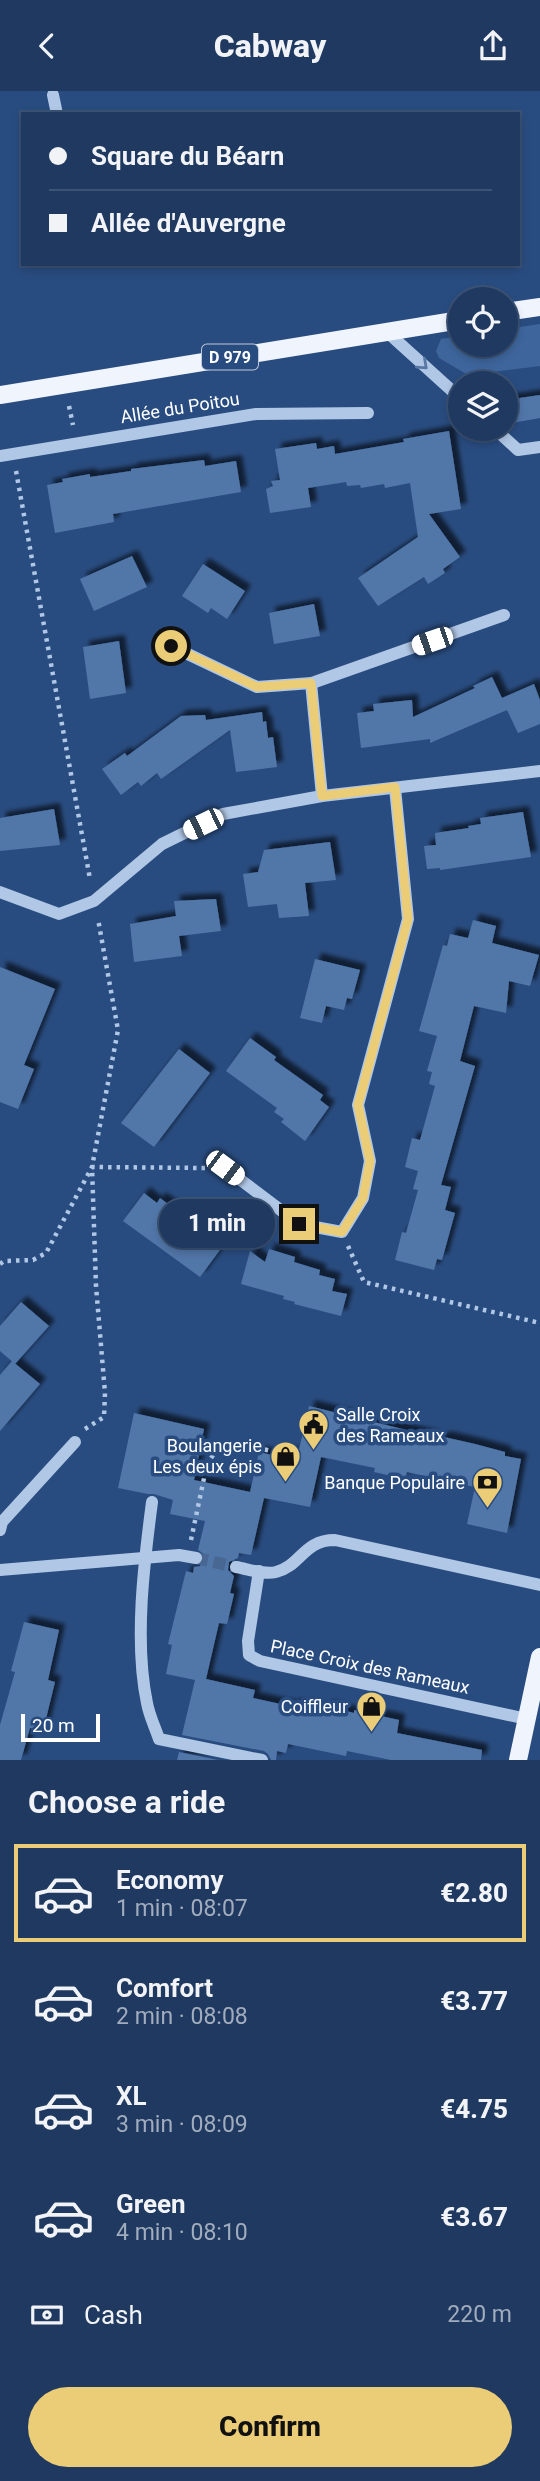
<!DOCTYPE html>
<html lang="en">
<head>
<meta charset="utf-8">
<style>
	:root { --surface:#1f3960; --page:#274066; --text:#f1f3f6; --muted:#a1acbd; --line:#3c5375; --accent:#eccd77 }
	body { margin:0; font-family:Roboto,sans-serif; background:var(--page); color:var(--text); height:100vh; display:flex; flex-direction:column; font-size:26px; white-space:nowrap }
	* { box-sizing:border-box; margin:0 }
	p { font-size:23px; color:var(--muted) }
	.icon { flex:none; width:38px; height:38px; fill:none; stroke:currentColor; stroke-width:2; stroke-linecap:round; stroke-linejoin:round }
	.map { position:relative; height:1669px; overflow:hidden }
	.drawer { display:flex; flex-direction:column; background:var(--surface); flex:1 }
	.drawer>* { flex:none }
	.banner { position:absolute; left:21px; top:21px; width:499px; height:154px; border-radius:0px; box-shadow:0 4px 10px #0003,0 0 0 2px var(--line); display:grid; align-content:center; height:154px; padding:0 28px; background:var(--surface) }
	.tools { position:absolute; left:448px; top:196px; display:grid; gap:14px }
	.tools a { display:grid; place-items:center; width:70px; height:70px; border-radius:50%; background:var(--surface); box-shadow:0 4px 10px #0003,0 0 0 2px var(--line); font-size:35px }
	.scale { position:absolute; left:21px; bottom:18px; width:79px; box-sizing:border-box; padding-left:7px; border:4px solid #fff; border-top:0; font-size:19px; line-height:24px; white-space:nowrap; color:#fff; -webkit-text-stroke:5px #294c80; paint-order:stroke }
	.end { position:absolute; width:32px; height:32px; margin:-16px; border:9px solid #eccd77; background:#111; box-shadow:0 0 0 4px #111 }
	.from { border-radius:50% }
	.bubble { position:absolute; height:49px; border-radius:24px; background:var(--surface); box-shadow:0 4px 10px #0003,0 0 0 2px var(--line); font-size:23px; font-weight:800; line-height:49px; text-align:center }
	.car { position:absolute; width:21px; height:42px; margin:-21px -10px; border-radius:9px; box-shadow:0 0 5px 2px #0007; background:linear-gradient(#fff 24%,#345 0 40%,#fff 0 76%,#345 0 86%,#fff 0) }
	.banner b { display:flex; align-items:center; gap:24px; height:66px; font-size:26px }
	.banner b+b { border-top:2px solid var(--line) }
	.banner i { width:18px; height:18px; background:var(--text) }
	ul { padding:0; list-style:none }
	li { display:flex; align-items:center; gap:21px; height:98px; margin:0 14px 10px; padding:0 14px; border:4px solid transparent; border-radius:0px }
	li div { flex:1 }
	li b { display:block; font-size:26px }
	li em { font-style:normal; font-weight:800 }
	li.current { border-color:var(--accent) }
	li>.icon { width:63px; height:63px; stroke-width:1.5 }
	h2 { padding:0 28px; font-size:32px; line-height:84px }
	.pay { display:flex; align-items:center; gap:18px; height:77px; padding:0 28px; font-size:26px }
	.pay p { margin-inline-start:auto }
	.button { display:flex; gap:14px; margin-top:auto; padding:14px 28px }
	.button a { flex:1; height:80px; border-radius:42px; background:var(--accent); color:#111; font-size:28px; font-weight:800; line-height:80px; text-align:center }
	header { display:flex; justify-content:space-between; align-items:center; height:91px; padding:0 28px; background:var(--surface); font-size:32px; font-weight:800 }
	.map>svg:first-child { display:block }
	.green { fill:#3e669d }
	.building { fill:#5176a8; filter:url(#shadow) }
	.lines { fill:none; stroke-linecap:round; stroke-linejoin:round }
	.minor-tunnel { stroke:#496793; stroke-width:12; stroke-dasharray:12 6; stroke-linecap:butt }
	.path { stroke:#b0c7e5; stroke-width:4.5; stroke-dasharray:3.5 5; stroke-linecap:butt }
	.minor { stroke:#b0c7e5; stroke-width:12 }
	.major { stroke:#f0f5fd; stroke-width:18 }
	.oneway { stroke:#5877a3 }
	.route { stroke:#eccd77; stroke-width:9 }
	.labels { text-anchor:middle; stroke-width:7; stroke-linejoin:round; paint-order:stroke }
	.shield { fill:#294c80; stroke:#bfc9d9; stroke-width:2 }
	.shield-label { font-size:16px; font-weight:bold; fill:#fff }
	.street-label { font-size:18px; fill:#fff; stroke:#294c80 }
	.poi-label { font-size:18px; fill:#fff; stroke:#294c80; text-anchor:end }
</style>
</head>
<body>
<header><svg class="icon" aria-label="back" viewBox="0 0 24 24"><path d="M15 5l-7 7 7 7"/></svg>Cabway<svg class="icon" aria-label="share" viewBox="0 0 24 24"><path d="M12 15V3M7 8l5-5 5 5M5 13v7h14v-7"/></svg></header>
<div class="map">
<svg width="540" height="1669" viewBox="0 0 540 1669">
	<defs>
		<filter id="shadow"><feDropShadow dx="6" dy="-6" stdDeviation="2" flood-color="#0009"/></filter>
	</defs>
	<rect width="100%" height="100%" fill="#294c80"/>
	<path class="green" d="M540,233V275L468,284L439,267L436,260L441,248L460,245V254H506V238Z"/>
	<g class="building">
		<path d="M540,304V327L506,333V309Z"/>
		<path d="M449,340L461,418L429,423L460,466L443,478L445,482L428,493L424,486L378,515L358,487L418,446L410,392L385,397L384,393L361,397L360,394L347,395L346,391L308,397L311,416L270,422L266,398L273,395L271,390L280,389L275,358L316,352L317,358L334,355L335,363L404,351L403,348Z"/>
		<path d="M204,369L205,375L236,370L241,401L113,423L114,431L55,442L47,394L63,391L62,388L90,383V386L131,380V378Z"/>
		<path d="M132,465L147,496L94,520L80,488Z"/>
		<path d="M203,473L245,500L227,528L211,517L208,522L182,505Z"/>
		<path d="M314,513L320,545L274,553L269,522Z"/>
		<path d="M119,550L126,602L90,608L83,556Z"/>
		<path d="M492,586L502,607L534,593L540,609V633L518,642L507,619L430,652V648L361,657L357,622L374,620L373,613L412,609L413,626L475,597L473,595Z"/>
		<path d="M262,621L263,631L266,630L268,647L273,646L277,676L236,681L230,639L161,688L157,682L141,695L138,691L121,704L102,678L125,662L127,665L181,625L205,624L206,629Z"/>
		<path d="M54,718L60,754L0,760V727Z"/>
		<path d="M523,721L531,766L440,779V777L427,778L424,755L436,754L435,742L469,737L468,735L481,733L480,727Z"/>
		<path d="M330,751L336,789L305,792L309,825L279,827L277,813L248,816L243,783L258,781L264,759Z"/>
		<path d="M216,808L221,840L179,845L182,865L134,871L130,833L176,825L174,810Z"/>
		<path d="M473,829L496,835L492,852L539,864L530,895L509,890L506,922L474,915L460,970L475,975L441,1094L451,1096L445,1119L455,1122L442,1169L437,1168L434,1179L395,1169L402,1141L406,1142L418,1099L413,1098L418,1080L405,1076L412,1047L420,1049L435,995L429,993L432,981L427,980L437,945L419,940L443,854L447,855L450,843L468,847Z"/>
		<path d="M315,868L360,879L352,908L347,907L344,919L326,915L322,932L300,927Z"/>
		<path d="M0,876L55,898L24,974L34,978L18,1018L0,1011Z"/>
		<path d="M250,947L276,966L274,969L323,1004L320,1009L329,1016L305,1050L281,1031L284,1028L274,1021L277,1017L226,980Z"/>
		<path d="M179,958L210,982L154,1056L121,1032Z"/>
		<path d="M144,1102L157,1112L160,1107L198,1135L202,1129L228,1148L200,1186L123,1130Z"/>
		<path d="M269,1158L295,1166L294,1171L320,1179L319,1184L335,1188L332,1200L347,1203L341,1225L294,1213L295,1211L283,1208L284,1205L241,1193L250,1160L265,1171Z"/>
		<path d="M21,1211L49,1235L15,1273L0,1260V1235Z"/>
		<path d="M12,1270L40,1293L0,1340V1284Z"/>
		<path d="M309,1315L443,1348L444,1346L475,1353L505,1361V1365L521,1368L507,1442L467,1433L475,1396L407,1381L405,1388L374,1381L375,1377L321,1366L310,1416L264,1407L251,1464L239,1462L238,1467L229,1471L228,1479L234,1485L230,1502L234,1503L227,1533L219,1532L206,1588L255,1599L253,1607L294,1616V1613L325,1620L326,1615L354,1622V1619L399,1629L397,1642L482,1659L481,1669H391L347,1660L346,1665L288,1653L286,1662L277,1660L276,1669H271L268,1663L264,1660L182,1644L195,1589L166,1583L172,1554L168,1553L186,1480L193,1482L194,1476L200,1475L204,1469V1463L198,1459L205,1430L170,1423L173,1409L154,1403H148L118,1397L134,1322L204,1338L194,1389L250,1401L259,1361L276,1365L277,1358L298,1363Z"/>
		<path d="M24,1531L59,1539L48,1589L55,1591L43,1640L30,1637L21,1669H0V1634L15,1581L11,1580Z"/>
		<path d="M179,1661L218,1669H177Z"/>
	</g>
	<g class="lines">
		<path class="minor-tunnel" d="M196,1467L236,1476"/>
		<g class="path">
			<path d="M69,315L73,334"/>
			<path d="M16,380L90,788"/>
			<path d="M348,1155L364,1191L540,1232"/>
			<path d="M0,1173L4,1170L33,1169L46,1162L92,1076L118,939L98,828"/>
			<path d="M85,1338L104,1326L105,1302L96,1195L92,1076L207,1077"/>
			<path d="M191,1449L207,1373L217,1358L230,1354H244L276,1361"/>
		</g>
		<g class="minor">
			<path d="M53,4L57,23"/>
			<path d="M386,240L460,307"/>
			<path d="M495,338L518,359L540,356"/>
			<path d="M0,365L256,323L368,322"/>
			<path d="M171,555L257,596L312,592L504,524"/>
			<path d="M311,592L322,705"/>
			<path d="M0,801L59,823L94,810L162,753L223,723L322,705L540,680"/>
			<path d="M225,1077L299,1133L342,1141L363,1107L370,1070L358,1014L408,828L395,697"/>
			<path d="M152,1411C144,1472 134,1551 147,1612C149,1624 155,1636 159,1648L262,1669"/>
			<path d="M0,1439L2,1431L75,1351"/>
			<path d="M236,1476C248,1478 264,1484 276,1481C301,1475 303,1449 335,1449L540,1494"/>
			<path d="M0,1479L179,1464L196,1467"/>
			<path d="M259,1480L248,1550L249,1564L260,1570L527,1628"/>
		</g>
		<g class="major">
			<path d="M506,221L540,216"/>
			<path d="M0,304L460,229"/>
			<path d="M518,1669L540,1566"/>
		</g>
	</g>
	<defs><path id="oneway-chevron" d="M-2-3.5L2.5 0L-2 3.5" fill="none" stroke-width="1.6" stroke-linecap="round" stroke-linejoin="round" transform="scale(1.75)"/></defs>
	<use class="oneway" href="#oneway-chevron" transform="translate(423 274) rotate(42)"/>
	<g class="lines">
		<path class="route" d="M171,555L257,596L311,592L322,705L395,696L408,828L358,1014L370,1070L363,1107L342,1141L299,1133"/>
	</g>
	<defs>
		<symbol id="civic-pin" viewBox="-11 -11 22 30"><path d="M0 17L-7.5 6A9.5 9.5 0 1 1 7.5 6Z" fill="#eccd77" stroke="#294c80"/><path d="M-.6-6.5H3V-4.5H.6V-3L4-1V1h2V6H-6V1h2V-1L-.6-3ZM-1.2 2.5V6h2.4V2.5Z" fill="#111"/></symbol>
		<symbol id="shop-pin" viewBox="-11 -11 22 30"><path d="M0 17L-7.5 6A9.5 9.5 0 1 1 7.5 6Z" fill="#eccd77" stroke="#294c80"/><path d="M-5-2.5h2.3a2.7 3.5 0 0 1 5.4 0H5L5.5 6h-11ZM-1.5-2.5h3a1.5 2.3 0 0 0-3 0Z" fill="#111"/></symbol>
		<symbol id="bank-pin" viewBox="-11 -11 22 30"><path d="M0 17L-7.5 6A9.5 9.5 0 1 1 7.5 6Z" fill="#eccd77" stroke="#294c80"/><path d="M-6-4H6V4H-6ZM0-2.3a2.3 2.3 0 1 0 0 4.6a2.3 2.3 0 1 0 0-4.6Z" fill="#111"/></symbol>
	</defs>
	<g fill-rule="evenodd">
		<use href="#civic-pin" x="296" y="1316" width="35" height="47"/>
		<use href="#shop-pin" x="268" y="1348" width="35" height="47"/>
		<use href="#bank-pin" x="470" y="1374" width="35" height="47"/>
		<use href="#shop-pin" x="354" y="1598" width="35" height="47"/>
	</g>
	<g class="labels">
		<rect class="shield" x="202" y="253.5" width="56" height="25" rx="5"/>
		<g class="shield-label">
			<text x="230" y="272">D 979</text>
		</g>
		<g class="street-label">
			<text transform="translate(180 317) rotate(-9)" y="6">Allée du Poitou</text>
			<text transform="translate(370 1576) rotate(12)" y="6">Place Croix des Rameaux</text>
		</g>
		<g class="poi-label">
			<text x="336" y="1330" text-anchor="start">Salle Croix<tspan x="336" dy="21">des Rameaux</tspan></text>
			<text x="262" y="1361">Boulangerie<tspan x="262" dy="21">Les deux épis</tspan></text>
			<text x="465" y="1398">Banque Populaire</text>
			<text x="348" y="1622">Coiffleur</text>
		</g>
	</g>
</svg>
<div class="tools">
<a><svg class="icon" aria-label="locate" viewBox="0 0 24 24"><circle cx="12" cy="12" r="6"/><path d="M12 2v4M12 18v4M2 12h4M18 12h4"/></svg></a>
<a><svg class="icon" aria-label="layers" viewBox="0 0 24 24"><path d="M12 4l9 5-9 5-9-5zM3 14l9 5 9-5"/></svg></a>
</div>
<div class="scale">20 m</div>
<i class="end from" style="left:171px;top:555px"></i>
<i class="end" style="left:299px;top:1133px"></i>
<div class="bubble" style="left:159px;top:1108px;width:116px">1 min</div>
<i class="car" style="left:432px;top:550px;rotate:251deg"></i>
<i class="car" style="left:203px;top:733px;rotate:244deg"></i>
<i class="car" style="left:225px;top:1077px;rotate:127deg"></i>
<div class="banner">
<b><i class="from"></i>Square du Béarn</b>
<b><i></i>Allée d'Auvergne</b>
</div>
</div>
<section class="drawer">
<h2>Choose a ride</h2>
<ul>
<li class="current"><svg class="icon" aria-label="car" viewBox="0 0 24 24"><path d="M5 17H2v-5l4-1 3-4h7l3 4 3 1v5h-3M9 17h6M6 11h13"/><circle cx="7" cy="17" r="2"/><circle cx="17" cy="17" r="2"/></svg><div><b>Economy</b><p>1 min · 08:07</p></div><em>€2.80</em></li>
<li><svg class="icon" aria-label="car" viewBox="0 0 24 24"><path d="M5 17H2v-5l4-1 3-4h7l3 4 3 1v5h-3M9 17h6M6 11h13"/><circle cx="7" cy="17" r="2"/><circle cx="17" cy="17" r="2"/></svg><div><b>Comfort</b><p>2 min · 08:08</p></div><em>€3.77</em></li>
<li><svg class="icon" aria-label="car" viewBox="0 0 24 24"><path d="M5 17H2v-5l4-1 3-4h7l3 4 3 1v5h-3M9 17h6M6 11h13"/><circle cx="7" cy="17" r="2"/><circle cx="17" cy="17" r="2"/></svg><div><b>XL</b><p>3 min · 08:09</p></div><em>€4.75</em></li>
<li><svg class="icon" aria-label="car" viewBox="0 0 24 24"><path d="M5 17H2v-5l4-1 3-4h7l3 4 3 1v5h-3M9 17h6M6 11h13"/><circle cx="7" cy="17" r="2"/><circle cx="17" cy="17" r="2"/></svg><div><b>Green</b><p>4 min · 08:10</p></div><em>€3.67</em></li>
</ul>
<div class="pay"><svg class="icon" aria-label="cash" viewBox="0 0 24 24"><path d="M3 7h18v10H3z"/><circle cx="12" cy="12" r="2"/></svg>Cash<p>220 m</p></div>
<div class="button"><a>Confirm</a></div>
</section>
</body>
</html>
